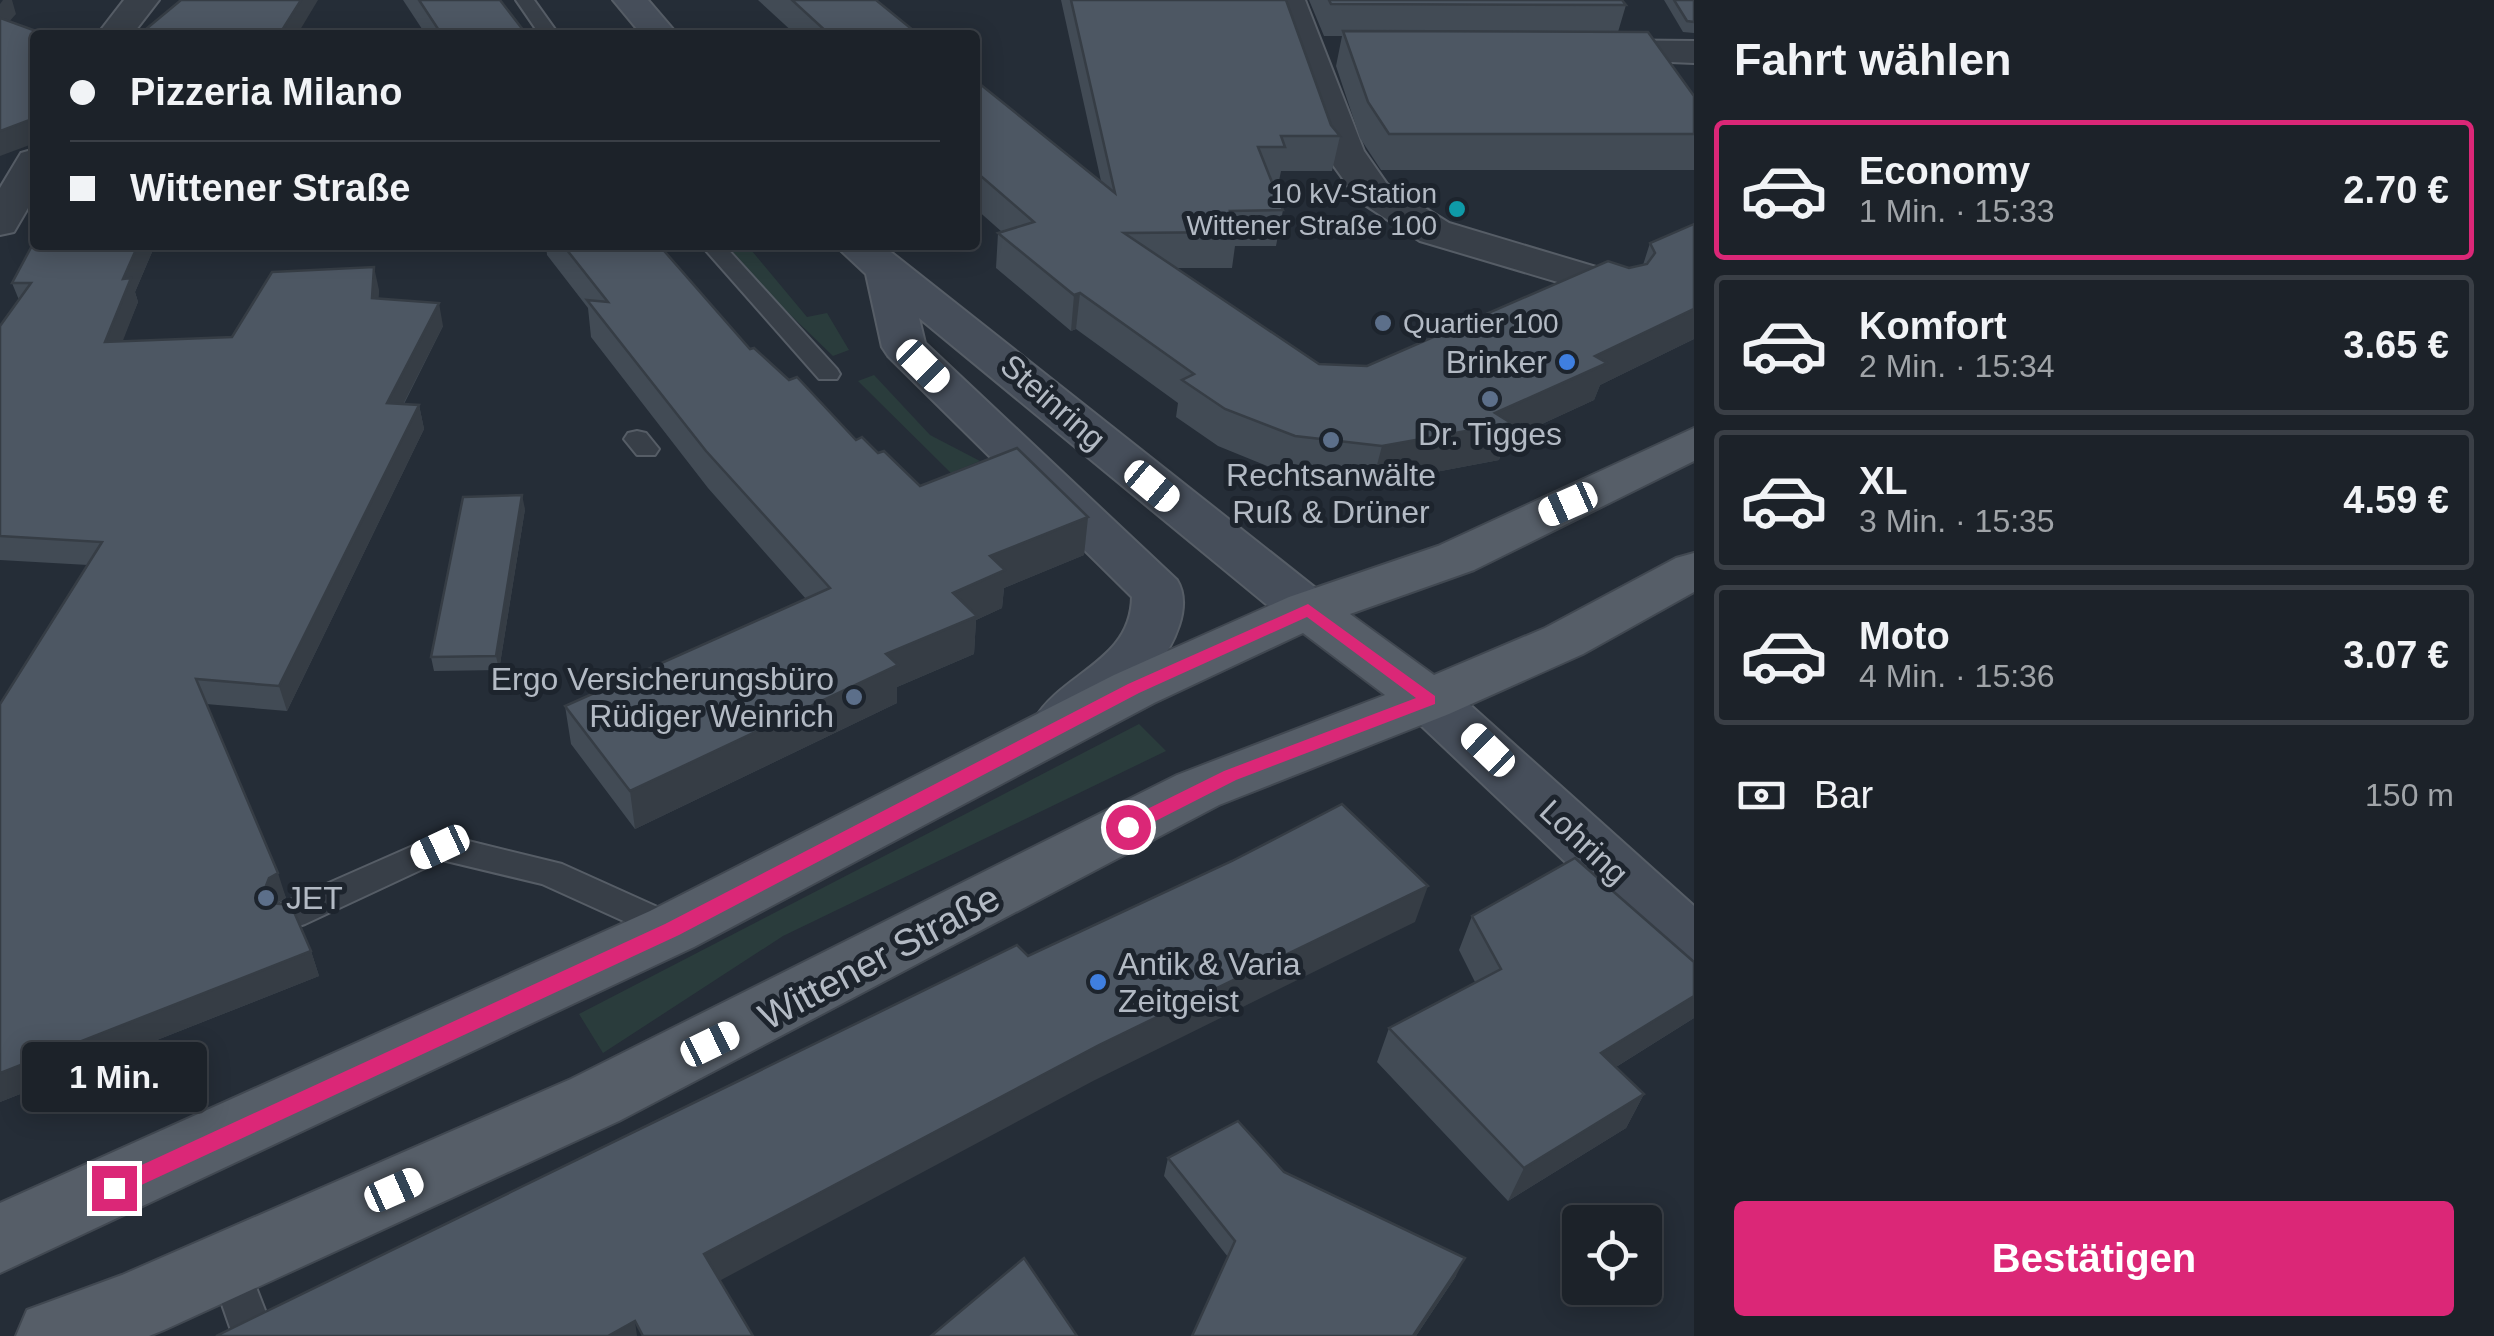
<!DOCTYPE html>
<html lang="de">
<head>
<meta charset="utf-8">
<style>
	:root { --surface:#1c2229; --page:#252a31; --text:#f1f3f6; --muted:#a0a4a8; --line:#3a3f46; --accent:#db2777 }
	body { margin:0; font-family:Arial,sans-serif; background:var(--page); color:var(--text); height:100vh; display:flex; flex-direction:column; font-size:38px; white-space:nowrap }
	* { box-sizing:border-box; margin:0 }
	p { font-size:32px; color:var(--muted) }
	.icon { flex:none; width:55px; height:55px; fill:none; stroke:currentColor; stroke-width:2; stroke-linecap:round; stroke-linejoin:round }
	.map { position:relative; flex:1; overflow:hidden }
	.sheet { display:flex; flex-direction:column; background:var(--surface); width:800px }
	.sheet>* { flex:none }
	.guide { position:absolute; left:30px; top:30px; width:950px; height:220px; border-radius:10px; box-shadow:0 5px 25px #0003,0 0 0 2px var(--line); display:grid; align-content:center; height:220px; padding:0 40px; background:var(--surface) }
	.tools { position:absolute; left:1562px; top:1205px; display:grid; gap:20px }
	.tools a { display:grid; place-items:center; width:100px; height:100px; border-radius:10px; background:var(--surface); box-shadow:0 5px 25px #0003,0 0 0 2px var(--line); font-size:50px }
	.end { position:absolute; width:45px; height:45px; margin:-22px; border:12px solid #db2777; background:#fff; box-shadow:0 0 0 5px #fff }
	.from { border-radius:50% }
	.bubble { position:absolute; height:70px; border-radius:10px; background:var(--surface); box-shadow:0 5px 25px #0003,0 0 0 2px var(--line); font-size:32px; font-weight:700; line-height:70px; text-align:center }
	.car { position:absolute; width:30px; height:60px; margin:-30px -15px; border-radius:12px; box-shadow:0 0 8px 2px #0007; background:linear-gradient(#fff 24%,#345 0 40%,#fff 0 76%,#345 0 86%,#fff 0) }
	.guide b { display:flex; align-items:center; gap:35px; height:95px; font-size:38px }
	.guide b+b { border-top:2px solid var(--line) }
	.guide i { width:25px; height:25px; background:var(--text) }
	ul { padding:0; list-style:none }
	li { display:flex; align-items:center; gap:30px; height:140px; margin:0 20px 15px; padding:0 20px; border:5px solid var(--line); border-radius:10px }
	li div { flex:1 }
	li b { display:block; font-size:38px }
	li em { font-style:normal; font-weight:700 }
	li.active { border-color:var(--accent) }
	li>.icon { width:90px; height:90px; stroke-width:1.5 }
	h2 { padding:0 40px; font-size:45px; line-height:120px }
	.pay { display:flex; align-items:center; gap:25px; height:110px; padding:0 40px; font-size:38px }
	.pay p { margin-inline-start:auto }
	.primary-button { display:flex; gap:20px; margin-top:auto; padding:20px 40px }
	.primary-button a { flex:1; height:115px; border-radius:10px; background:var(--accent); color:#fff; font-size:40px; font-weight:700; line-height:115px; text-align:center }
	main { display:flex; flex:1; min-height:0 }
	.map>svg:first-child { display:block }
	.green { fill:#2a3c3c }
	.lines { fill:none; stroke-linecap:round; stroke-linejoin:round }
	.lane-casing { stroke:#565d66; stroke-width:4 }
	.street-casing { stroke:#565d66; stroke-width:4 }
	.secondary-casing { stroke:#565d66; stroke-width:4 }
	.primary-casing { stroke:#414851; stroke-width:4 }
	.lane { fill:#383f48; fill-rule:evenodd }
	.street { fill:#383f48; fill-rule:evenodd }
	.secondary { fill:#464e5a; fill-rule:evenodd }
	.primary { fill:#565e68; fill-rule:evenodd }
	.wall { fill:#424b55 }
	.shaded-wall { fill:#363d45 }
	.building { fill:#4d5763; stroke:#363d45; stroke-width:2.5 }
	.route { fill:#db2777 }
	.culture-dot { fill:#0f9aa8; stroke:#1d242d; stroke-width:4 }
	.service-dot { fill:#5c6f8a; stroke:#1d242d; stroke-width:4 }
	.shop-dot { fill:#3f7fe0; stroke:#1d242d; stroke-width:4 }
	.labels { text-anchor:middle; stroke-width:10; stroke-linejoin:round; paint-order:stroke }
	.far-poi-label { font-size:28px; fill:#b3bac4; stroke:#1d242d; text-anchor:end }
	.poi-label { font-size:32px; fill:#b3bac4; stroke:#1d242d; text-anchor:end }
	.street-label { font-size:32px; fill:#b3bac4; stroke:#1d242d }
	.near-street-label { font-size:38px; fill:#b3bac4; stroke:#1d242d }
</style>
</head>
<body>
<main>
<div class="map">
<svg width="1694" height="1336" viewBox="0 0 1694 1336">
	<rect width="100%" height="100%" fill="#252d37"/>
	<g class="green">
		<path d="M727,245H747L807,317L827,313L849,350L833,356L773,298Z"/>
		<path d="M874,375L930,435L980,461L951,473L858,381Z"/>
		<path d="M1139,724L1166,751L783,936L603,1053L579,1014Z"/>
	</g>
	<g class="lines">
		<defs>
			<g id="lane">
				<path d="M516,0H534L559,35H540Z"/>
				<path d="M701,245H724L837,369L840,374L837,379H819Z"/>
				<path d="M637,431L646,433L659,449L655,455H637L624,439L628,433Z"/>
				<path d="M440,834L562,864L684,919L689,929L684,939L672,943L542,884L442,860L305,924L293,928L281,924L276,914L281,904Z"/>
				<path d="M228,1245L242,1251L275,1336H233L208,1264L214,1251Z"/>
			</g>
			<g id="street">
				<path d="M124,0H159L132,35H97Z"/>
				<path d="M1271,0H1305L1364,151L1387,184L1449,223L1633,278L1639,287L1633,296L1618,300L1420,241L1359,201L1328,158Z"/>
				<path d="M1587,40L1694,41V63L1575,58L1569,51L1575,44Z"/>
				<path d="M35,149V196L14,232L0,235V188L21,153Z"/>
			</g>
			<g id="secondary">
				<path d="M613,0H648L678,35H642Z"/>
				<path d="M835,245H882L1327,597L1335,610L1327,623L1308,628L1289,623L919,318L925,343L1177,580C1208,630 1112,734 1065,739C1058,740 1049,736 1042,734L1034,720C1062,672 1131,662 1132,597L888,356L882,347L866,274Z"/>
				<path d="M1429,680L1449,686L1694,906V970L1671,962L1409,714L1401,700L1409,686Z"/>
			</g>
			<path id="primary" d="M1694,428V461L1474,570L1350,614L1434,675L1545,628L1676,558L1694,553V592L1583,654L1449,714L1219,805L619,1121L164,1330L149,1336H16L27,1310L122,1275L571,1079L1177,775L1385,695L1303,633L1154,703L694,947L0,1273V1203L650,911L1114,675L1289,597L1438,546Z"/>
		</defs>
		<use href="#lane" class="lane-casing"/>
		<use href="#street" class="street-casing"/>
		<use href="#secondary" class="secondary-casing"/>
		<use href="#primary" class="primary-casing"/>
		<use href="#lane" class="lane"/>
		<use href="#street" class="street"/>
		<use href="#secondary" class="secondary"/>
		<use href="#primary" class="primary"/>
	</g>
	<g class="wall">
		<path d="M403,0H500L527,35H426Z"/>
		<path d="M758,0H876L919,35H796Z"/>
		<path d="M1061,0H1286L1331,125L1340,136L1332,171H1281L1279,181H1272L1283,210L1276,246H1235L1232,268H1176L1319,364L1367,366L1629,268L1643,265L1650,243L1694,224V339L1600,385L1594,400L1505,441L1499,460L1372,484L1287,474L1218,446L1176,417L1178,403L1076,329L1071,331L996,268L998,233L1002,232L975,208V80L1101,181Z"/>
		<path d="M1309,0H1622L1626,5L1618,32L1694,96V170H1381L1360,138L1336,66L1342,36H1324Z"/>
		<path d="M1664,0H1694V33L1683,32Z"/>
		<path d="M35,245H155L135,292L138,302L122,341L232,337L379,290L378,298L443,326L404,404L419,405L424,429L287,711L206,704L286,898L277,904L311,951L319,976L0,1102L88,565L0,560V326L19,300L12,283Z"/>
		<path d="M546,245H659L750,349L856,440L878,453L920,486L1088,517L1084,555L1004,588L1002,608L976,620L974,654L897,687V703L635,829L571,744L565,706L806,599L708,488L591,337L588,308L547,255Z"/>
		<path d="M525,509L499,670L434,671L431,657Z"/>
		<path d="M1472,916L1694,1018L1616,1067L1644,1094L1626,1128L1508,1201L1377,1062L1389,1028L1475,982L1459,950Z"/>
		<path d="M1168,1158L1284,1172L1456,1276L1416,1336H1192L1228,1257L1164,1176Z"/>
	</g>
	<g class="shaded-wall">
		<path d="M3,0H12L16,14L0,32V4Z"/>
		<path d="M301,0H318L297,35H279Z"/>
		<path d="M35,118V143L0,156V131Z"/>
		<path d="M138,245H155L135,292L138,302L113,366L105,342L123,279Z"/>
		<path d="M374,267L379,290L377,321L372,298Z"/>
		<path d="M1080,293L1076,329L1071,331L1074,295Z"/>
		<path d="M439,303L443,326L392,426L387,403Z"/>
		<path d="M1694,309V339L1600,385L1594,400L1505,441L1499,460L1372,484L1382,446L1495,413L1595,356Z"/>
		<path d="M419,405L424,429L287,711L279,686Z"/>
		<path d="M522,495L525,509L499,670L496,656Z"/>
		<path d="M1088,517L1084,555L1004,588L1002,608L976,620L974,654L897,687V703L635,829L630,791L886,654L953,593L990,556Z"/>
		<path d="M278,873L286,898L278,902L273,916L264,891L269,878Z"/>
		<path d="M1428,886L1415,922L1093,1081L708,1287L704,1254L1099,1045Z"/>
		<path d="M311,951L319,976L0,1102V1073Z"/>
		<path d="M1694,996V1018L1584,1087L1601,1053Z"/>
		<path d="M1644,1094L1626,1128L1508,1201L1524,1168Z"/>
		<path d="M1465,1258L1456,1276L1416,1336H1413Z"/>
		<path d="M635,1321L637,1336H608Z"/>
	</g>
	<g class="building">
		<path d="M181,0H301L279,35H143L146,29Z"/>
		<path d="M419,0H500L527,35H442Z"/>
		<path d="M792,0H876L919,35H823L829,34Z"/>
		<path d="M1071,0H1286L1331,125L1340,136H1281L1285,147H1258L1283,210L1230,211L1238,232L1124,233L1319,364L1367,366L1608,261L1629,268L1647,264L1655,253L1650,243L1694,224V309L1595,356L1607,363L1495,413L1511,423L1382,446L1295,436L1225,409L1182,380L1194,374L1080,293L1074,295L998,233L1034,222L975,171V80L1115,193Z"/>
		<path d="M1329,0H1622L1626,5L1331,4Z"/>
		<path d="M1674,0H1694V22L1687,21Z"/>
		<path d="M0,18L47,35H35V118L0,131Z"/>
		<path d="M1343,31L1648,32L1694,96V134H1389L1368,102Z"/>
		<path d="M35,240V245H138L123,279L131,278L105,342L232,337L272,272L374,267L372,298L439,303L387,403L419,405L279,686L196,679L278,873L269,878L264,891L271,903L291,905L311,951L0,1073V704L102,542L0,536V326L31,283H12Z"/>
		<path d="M563,245H659L750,349L754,348L789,380L797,377L856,440L862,437L878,453L884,451L920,486L1017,448L1088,517L990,556L1005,570L953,593L977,616L886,654L898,665L630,791L565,706L830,588L706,451L587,300L608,302Z"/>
		<path d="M522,495L496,656L431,657L463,497Z"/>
		<path d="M1342,804L1428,886L1099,1045L704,1254L753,1336H643L635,1321L608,1336H216L1017,945L1028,956L1232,861Z"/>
		<path d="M1575,858L1694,962V996L1601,1053L1644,1094L1524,1168L1389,1028L1501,969L1472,916Z"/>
		<path d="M1238,1121L1284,1172L1465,1258L1413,1336H1192L1235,1241L1168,1158Z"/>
		<path d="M1024,1258L1077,1336H931Z"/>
	</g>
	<path class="route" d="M1308,604L1435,696V704L1236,780L1134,832H1121V822L1224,771L1416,698L1307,617L1139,693L679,935L122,1194H107V1181L665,924L1128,684Z"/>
	<circle class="culture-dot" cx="1457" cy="209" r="10"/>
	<g class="service-dot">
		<circle cx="1383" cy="323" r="10"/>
		<circle cx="1490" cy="399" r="10"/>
		<circle cx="1331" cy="440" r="10"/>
		<circle cx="854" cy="697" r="10"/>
		<circle cx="266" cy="898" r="10"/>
	</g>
	<g class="shop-dot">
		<circle cx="1567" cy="362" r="10"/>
		<circle cx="1098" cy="982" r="10"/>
	</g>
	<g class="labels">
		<g class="far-poi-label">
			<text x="1437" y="203">10 kV-Station<tspan x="1437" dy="32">Wittener Straße 100</tspan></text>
			<text x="1403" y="333" text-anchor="start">Quartier 100</text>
		</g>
		<g class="poi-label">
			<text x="1547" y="373">Brinker</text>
			<text x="1490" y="445" text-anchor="middle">Dr. Tigges</text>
			<text x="1331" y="486" text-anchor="middle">Rechtsanwälte<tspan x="1331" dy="37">Ruß &amp; Drüner</tspan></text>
			<text x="834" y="690">Ergo Versicherungsbüro<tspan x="834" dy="37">Rüdiger Weinrich</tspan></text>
			<text x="286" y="909" text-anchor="start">JET</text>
			<text x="1118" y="975" text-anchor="start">Antik &amp; Varia<tspan x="1118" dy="37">Zeitgeist</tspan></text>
		</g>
		<g class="street-label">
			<text transform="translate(1053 402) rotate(41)" y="11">Steinring</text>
			<text transform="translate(1584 842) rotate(43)" y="11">Lohring</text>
		</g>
		<g class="near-street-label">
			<text transform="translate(879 957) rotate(-28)" y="13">Wittener Straße</text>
		</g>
	</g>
</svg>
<div class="tools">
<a><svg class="icon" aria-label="locate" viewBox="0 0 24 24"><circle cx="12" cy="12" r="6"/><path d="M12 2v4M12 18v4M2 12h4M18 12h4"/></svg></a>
</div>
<i class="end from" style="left:1128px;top:827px"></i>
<i class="end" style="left:114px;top:1188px"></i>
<div class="bubble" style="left:22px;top:1042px;width:185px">1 Min.</div>
<i class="car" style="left:923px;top:366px;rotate:135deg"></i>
<i class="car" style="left:1152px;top:486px;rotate:130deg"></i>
<i class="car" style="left:1568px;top:504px;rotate:246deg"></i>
<i class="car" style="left:1488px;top:750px;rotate:314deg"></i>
<i class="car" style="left:440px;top:847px;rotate:245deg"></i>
<i class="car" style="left:710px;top:1044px;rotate:64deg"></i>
<i class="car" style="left:394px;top:1190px;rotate:66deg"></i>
<div class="guide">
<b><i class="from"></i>Pizzeria Milano</b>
<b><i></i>Wittener Straße</b>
</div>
</div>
<section class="sheet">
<h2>Fahrt wählen</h2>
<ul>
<li class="active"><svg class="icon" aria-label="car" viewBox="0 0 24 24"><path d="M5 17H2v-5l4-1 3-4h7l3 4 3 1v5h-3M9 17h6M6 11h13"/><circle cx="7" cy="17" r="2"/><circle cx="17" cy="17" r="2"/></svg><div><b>Economy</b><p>1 Min. · 15:33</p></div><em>2.70 €</em></li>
<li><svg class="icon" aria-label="car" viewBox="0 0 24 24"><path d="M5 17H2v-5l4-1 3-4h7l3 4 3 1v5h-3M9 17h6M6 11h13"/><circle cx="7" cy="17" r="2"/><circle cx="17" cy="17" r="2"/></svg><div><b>Komfort</b><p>2 Min. · 15:34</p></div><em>3.65 €</em></li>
<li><svg class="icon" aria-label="car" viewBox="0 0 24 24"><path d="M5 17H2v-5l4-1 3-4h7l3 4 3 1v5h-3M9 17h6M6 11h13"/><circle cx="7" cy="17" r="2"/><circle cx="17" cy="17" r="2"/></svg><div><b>XL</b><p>3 Min. · 15:35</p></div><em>4.59 €</em></li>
<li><svg class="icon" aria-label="car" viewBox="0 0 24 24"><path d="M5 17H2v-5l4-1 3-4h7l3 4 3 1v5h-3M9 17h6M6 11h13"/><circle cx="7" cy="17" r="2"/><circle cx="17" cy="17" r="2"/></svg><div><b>Moto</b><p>4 Min. · 15:36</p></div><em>3.07 €</em></li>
</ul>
<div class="pay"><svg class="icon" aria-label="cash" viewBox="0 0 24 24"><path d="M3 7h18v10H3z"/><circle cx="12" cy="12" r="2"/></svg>Bar<p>150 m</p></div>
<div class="primary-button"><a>Bestätigen</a></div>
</section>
</main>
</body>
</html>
